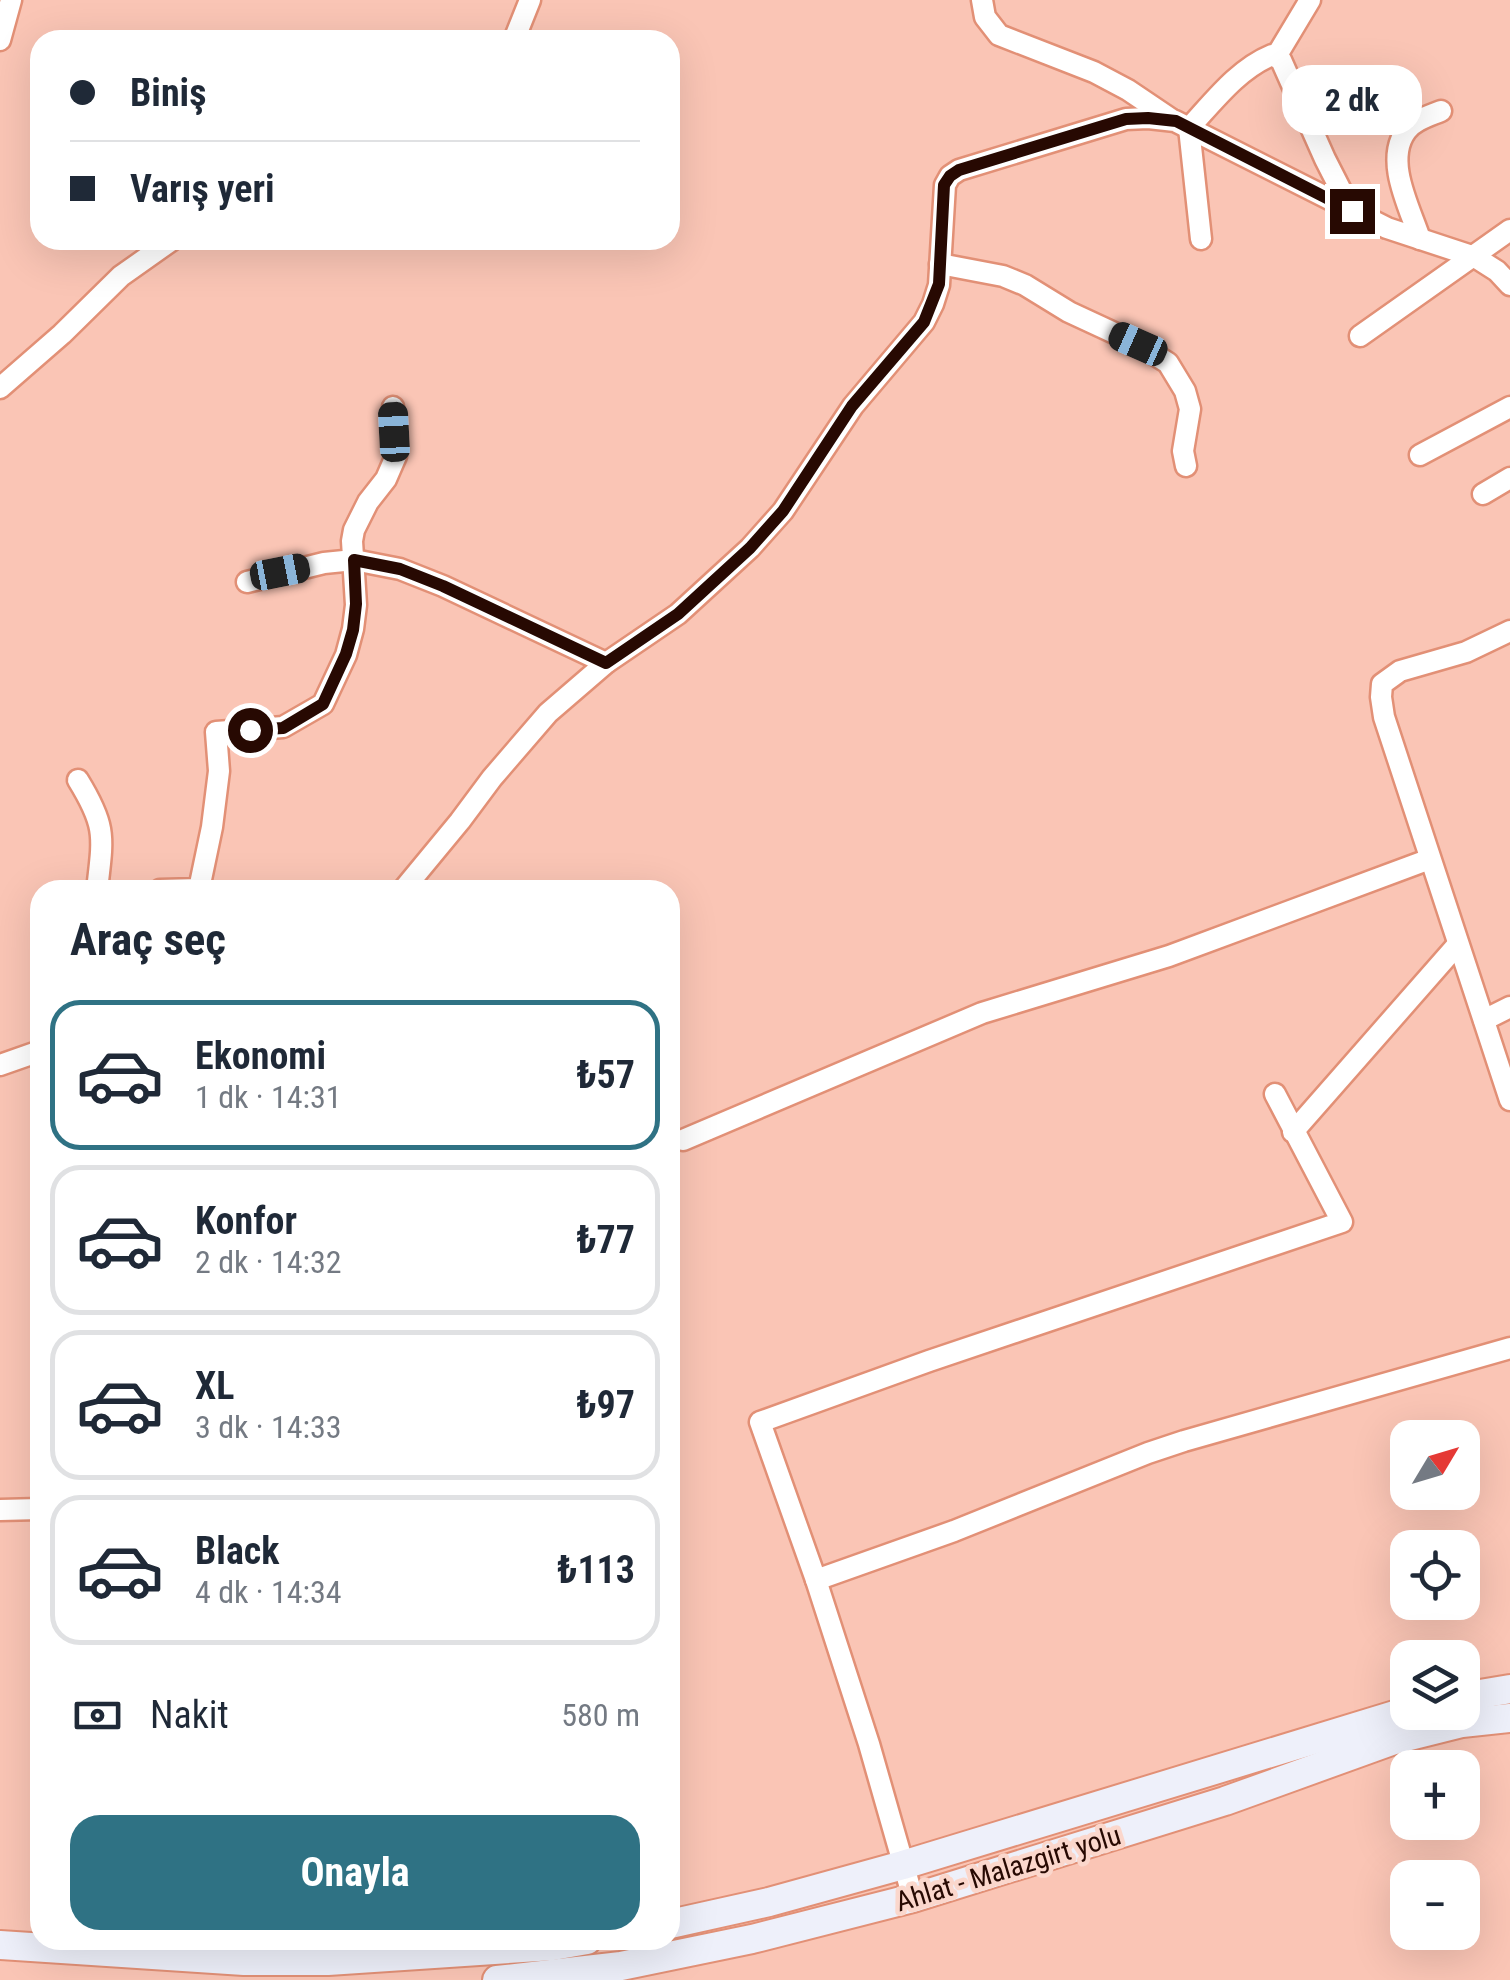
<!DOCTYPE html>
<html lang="tr">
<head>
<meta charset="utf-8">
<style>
	:root { --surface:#fff; --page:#f2f2f3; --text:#1f2937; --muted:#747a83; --line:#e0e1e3; --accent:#2f7284 }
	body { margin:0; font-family:"Roboto Condensed",sans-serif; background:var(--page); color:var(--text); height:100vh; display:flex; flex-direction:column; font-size:38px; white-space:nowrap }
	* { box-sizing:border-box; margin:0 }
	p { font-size:32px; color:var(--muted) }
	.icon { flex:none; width:55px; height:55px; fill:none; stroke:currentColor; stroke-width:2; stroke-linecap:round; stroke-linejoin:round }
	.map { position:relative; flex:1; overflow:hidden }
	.side { position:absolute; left:30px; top:880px; width:650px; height:1070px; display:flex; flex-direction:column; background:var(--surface); border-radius:30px; box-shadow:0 10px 40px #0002 }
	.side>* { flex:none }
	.hud { position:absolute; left:30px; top:30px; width:650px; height:220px; border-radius:30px; box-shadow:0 10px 40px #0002; display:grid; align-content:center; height:220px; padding:0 40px; background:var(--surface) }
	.needle { width:65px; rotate:52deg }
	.buttons { position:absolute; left:1390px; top:1420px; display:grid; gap:20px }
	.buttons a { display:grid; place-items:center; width:90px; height:90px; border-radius:20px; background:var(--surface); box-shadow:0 10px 40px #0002; font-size:50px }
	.end { position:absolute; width:45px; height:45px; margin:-22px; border:12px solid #270902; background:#fff; box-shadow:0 0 0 5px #fff }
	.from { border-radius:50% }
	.bubble { position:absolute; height:70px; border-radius:30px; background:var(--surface); box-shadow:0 10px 40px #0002; font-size:32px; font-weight:700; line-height:70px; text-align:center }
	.car { position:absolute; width:30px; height:60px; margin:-30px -15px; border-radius:12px; box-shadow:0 0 8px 2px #0007; background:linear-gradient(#222 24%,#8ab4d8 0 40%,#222 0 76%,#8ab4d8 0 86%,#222 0) }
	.hud b { display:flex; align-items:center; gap:35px; height:95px; font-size:38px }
	.hud b+b { border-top:2px solid var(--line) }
	.hud i { width:25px; height:25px; background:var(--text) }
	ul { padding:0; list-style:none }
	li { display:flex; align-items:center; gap:30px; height:150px; margin:0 20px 15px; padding:0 20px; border:5px solid var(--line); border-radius:30px }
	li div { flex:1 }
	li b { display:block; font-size:38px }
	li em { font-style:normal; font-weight:700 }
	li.current { border-color:var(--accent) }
	li>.icon { width:90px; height:90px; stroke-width:1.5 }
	h2 { padding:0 40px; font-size:45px; line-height:120px }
	.pay { display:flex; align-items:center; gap:25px; height:110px; padding:0 40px; font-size:38px }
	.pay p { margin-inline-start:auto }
	.action { display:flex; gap:20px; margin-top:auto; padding:20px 40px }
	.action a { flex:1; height:115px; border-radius:30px; background:var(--accent); color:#fff; font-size:40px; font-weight:700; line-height:115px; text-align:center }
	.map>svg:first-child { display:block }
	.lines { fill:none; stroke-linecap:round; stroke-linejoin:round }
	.street-casing { stroke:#e29076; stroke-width:25 }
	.secondary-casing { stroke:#e29076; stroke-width:32 }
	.street { stroke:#fff; stroke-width:20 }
	.secondary { stroke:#eef0fa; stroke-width:28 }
	.route { stroke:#270902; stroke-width:12 }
	.labels { text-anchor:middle; stroke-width:9; stroke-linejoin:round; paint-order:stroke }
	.street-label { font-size:28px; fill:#270902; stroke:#fbd7cc }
</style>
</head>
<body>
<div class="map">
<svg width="1510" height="1980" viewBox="0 0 1510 1980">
	<rect width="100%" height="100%" fill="#fac5b5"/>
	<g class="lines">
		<defs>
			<g id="street">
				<path d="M982,0L985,17L999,35L1094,72L1128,90L1171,119"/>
				<path d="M0,40L11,0"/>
				<path d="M514,40L530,0"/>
				<path d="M1277,55L1310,0"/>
				<path d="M1201,239L1189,128C1214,101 1238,69 1272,55L1281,60L1325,159L1351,210"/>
				<path d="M1420,239C1410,208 1384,161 1406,131C1414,120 1429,116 1441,111"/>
				<path d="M940,264L1003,276L1025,285L1069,312L1138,344L1168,363L1185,391L1190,409L1183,451L1186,466"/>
				<path d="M1360,336L1510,230"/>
				<path d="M0,388L62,334L121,276L172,240"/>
				<path d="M1420,455L1510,407"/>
				<path d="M1483,494L1510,478"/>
				<path d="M247,582L324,563L354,560L400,569L443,586L606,663"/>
				<path d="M1510,631L1466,652L1400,671L1382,684L1381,697L1384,717L1510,1100"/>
				<path d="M78,780C107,827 103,837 97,890"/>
				<path d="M160,890L199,889L212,827L219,771L216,732L283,727L323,704L346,655L353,629L356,605L352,541L354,530L368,502L386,479L396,456L393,407"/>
				<path d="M403,890L460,821L492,778L548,713L606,663L678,614L750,548L783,511L853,406L924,322L933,304L939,285L945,185L950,176L959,170L1126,119L1148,118L1175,121L1387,228L1475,257L1497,271L1510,285"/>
				<path d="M1484,1020L1510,1007"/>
				<path d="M0,1065L40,1051"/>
				<path d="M1293,1132L1458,944"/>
				<path d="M683,1140L982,1013L1169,956L1430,859"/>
				<path d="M0,1510L40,1509"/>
				<path d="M816,1580L954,1531L1148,1453L1184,1441L1510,1348"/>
				<path d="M913,1898L869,1744L816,1580L760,1422L929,1361L1342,1222L1275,1094"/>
			</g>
			<g id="secondary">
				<path d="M1462,1697L1510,1689"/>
				<path d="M670,1924L769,1902L903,1865L1408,1711"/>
				<path d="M0,1945L244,1961H328L553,1946L587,1940"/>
				<path d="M497,1980L621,1966L752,1939L913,1898L1225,1801L1394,1740L1462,1723L1510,1718"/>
			</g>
		</defs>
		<use href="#street" class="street-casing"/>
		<use href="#secondary" class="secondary-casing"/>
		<use href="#street" class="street"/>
		<use href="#secondary" class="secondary"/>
	</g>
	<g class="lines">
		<path class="route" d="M250,730L283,728L323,704L346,654L353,630L356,604L354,560L400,569L443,586L606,663L678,614L750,548L783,511L852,406L924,322L939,284L944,185L950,176L959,170L1126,119L1148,118L1176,121L1352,211"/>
	</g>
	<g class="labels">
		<g class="street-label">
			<text transform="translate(1008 1868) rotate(-17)" y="10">Ahlat - Malazgirt yolu</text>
		</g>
	</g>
</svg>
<div class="buttons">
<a><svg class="needle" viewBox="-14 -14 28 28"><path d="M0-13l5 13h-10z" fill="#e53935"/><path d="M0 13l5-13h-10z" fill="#747a83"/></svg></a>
<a><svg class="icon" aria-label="locate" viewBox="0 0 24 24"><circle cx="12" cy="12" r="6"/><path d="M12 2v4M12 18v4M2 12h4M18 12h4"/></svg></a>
<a><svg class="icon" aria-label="layers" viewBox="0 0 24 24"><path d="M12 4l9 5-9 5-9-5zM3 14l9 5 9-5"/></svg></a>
<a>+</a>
<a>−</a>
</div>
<i class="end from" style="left:250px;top:730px"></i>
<i class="end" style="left:1352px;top:211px"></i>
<div class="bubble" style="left:1282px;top:65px;width:140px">2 dk</div>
<i class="car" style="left:1138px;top:344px;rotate:294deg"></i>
<i class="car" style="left:394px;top:432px;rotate:357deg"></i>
<i class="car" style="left:280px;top:572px;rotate:79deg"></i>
<div class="hud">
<b><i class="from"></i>Biniş</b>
<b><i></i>Varış yeri</b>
</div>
<section class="side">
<h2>Araç seç</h2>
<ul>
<li class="current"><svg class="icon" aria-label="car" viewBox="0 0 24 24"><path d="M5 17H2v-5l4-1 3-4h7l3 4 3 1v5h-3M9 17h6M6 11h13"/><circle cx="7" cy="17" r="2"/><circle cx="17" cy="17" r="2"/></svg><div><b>Ekonomi</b><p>1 dk · 14:31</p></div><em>₺57</em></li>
<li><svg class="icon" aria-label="car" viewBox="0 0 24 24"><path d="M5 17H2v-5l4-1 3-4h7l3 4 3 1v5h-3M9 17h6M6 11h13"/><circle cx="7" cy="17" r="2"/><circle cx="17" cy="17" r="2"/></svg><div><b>Konfor</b><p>2 dk · 14:32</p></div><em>₺77</em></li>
<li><svg class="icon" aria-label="car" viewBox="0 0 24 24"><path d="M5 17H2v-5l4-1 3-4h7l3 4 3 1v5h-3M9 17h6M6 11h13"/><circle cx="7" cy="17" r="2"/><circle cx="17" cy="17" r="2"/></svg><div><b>XL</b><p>3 dk · 14:33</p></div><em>₺97</em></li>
<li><svg class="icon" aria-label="car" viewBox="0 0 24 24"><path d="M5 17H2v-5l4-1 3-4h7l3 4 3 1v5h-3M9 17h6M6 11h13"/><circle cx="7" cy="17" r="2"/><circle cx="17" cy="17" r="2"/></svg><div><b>Black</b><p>4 dk · 14:34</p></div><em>₺113</em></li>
</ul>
<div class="pay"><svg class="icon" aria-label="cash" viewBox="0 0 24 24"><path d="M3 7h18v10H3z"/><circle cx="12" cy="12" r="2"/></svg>Nakit<p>580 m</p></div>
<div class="action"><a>Onayla</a></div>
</section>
</div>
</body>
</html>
